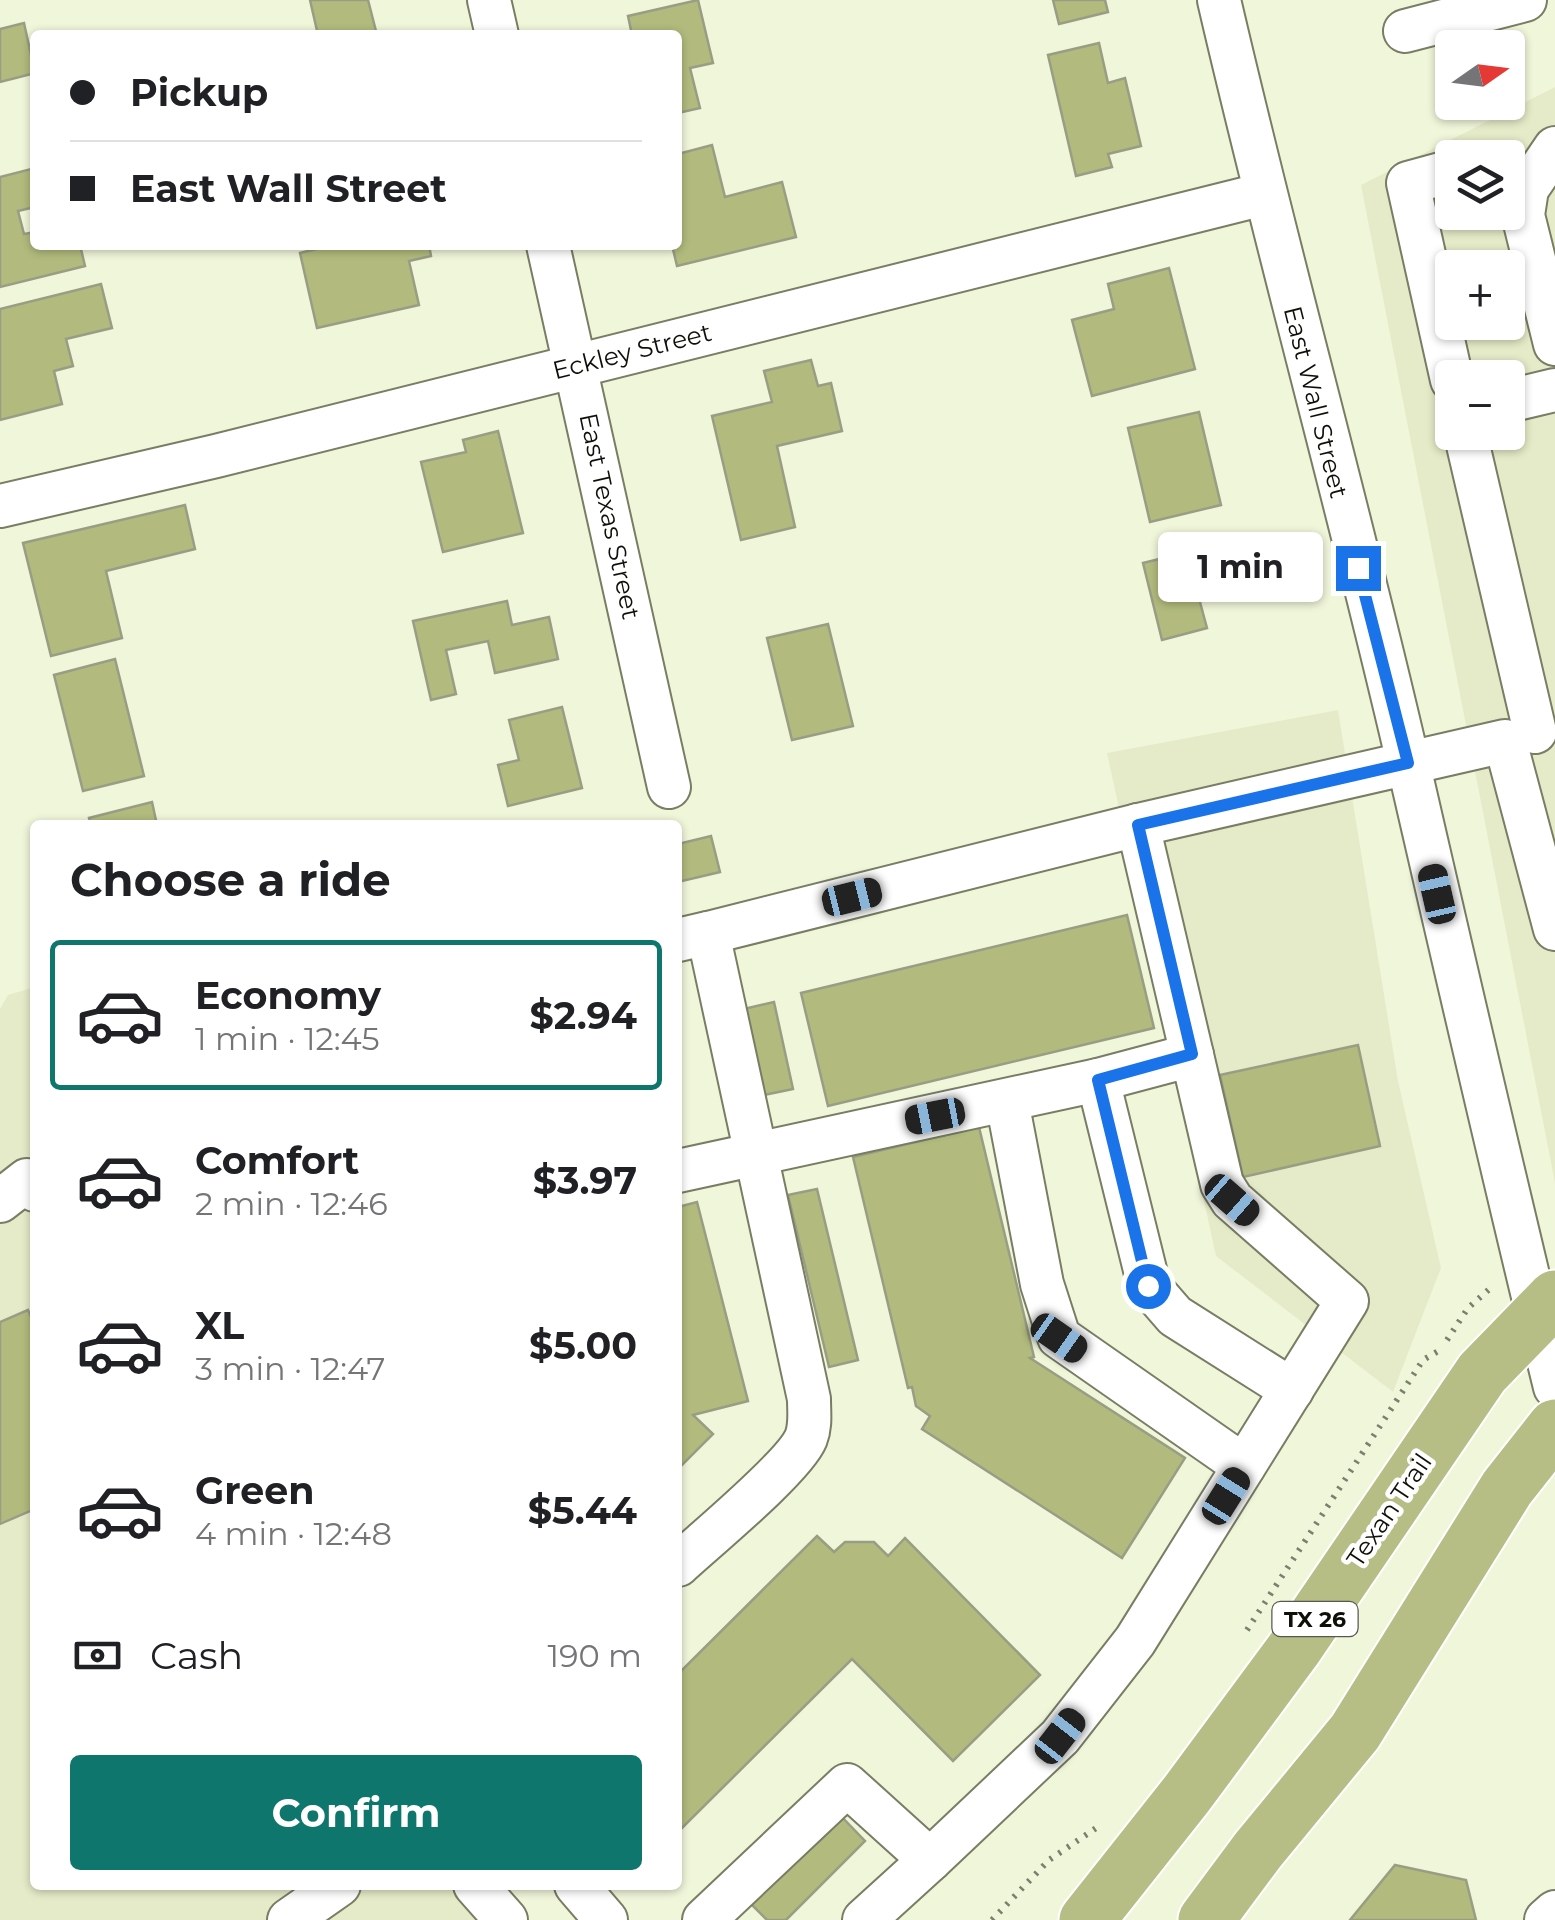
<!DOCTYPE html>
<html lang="en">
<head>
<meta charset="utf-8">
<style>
	:root { --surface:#fff; --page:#f6f6f6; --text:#202124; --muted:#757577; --line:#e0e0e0; --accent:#0f766e }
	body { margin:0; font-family:Montserrat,sans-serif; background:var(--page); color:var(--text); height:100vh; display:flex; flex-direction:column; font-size:38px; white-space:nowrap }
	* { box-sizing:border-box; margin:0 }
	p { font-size:32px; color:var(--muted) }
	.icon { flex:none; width:55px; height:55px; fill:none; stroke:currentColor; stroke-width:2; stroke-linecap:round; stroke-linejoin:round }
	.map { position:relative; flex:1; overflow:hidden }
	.side { position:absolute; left:30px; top:820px; width:652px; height:1070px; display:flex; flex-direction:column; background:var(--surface); border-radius:10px; box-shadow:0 2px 8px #0004 }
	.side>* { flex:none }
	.guide { position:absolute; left:30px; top:30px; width:652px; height:220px; border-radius:10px; box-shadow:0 2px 8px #0004; display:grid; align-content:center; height:220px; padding:0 40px; background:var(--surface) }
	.needle { width:65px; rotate:76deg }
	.controls { position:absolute; left:1435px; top:30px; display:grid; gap:20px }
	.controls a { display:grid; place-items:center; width:90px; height:90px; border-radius:10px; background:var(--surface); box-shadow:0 2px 8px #0004; font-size:50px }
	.end { position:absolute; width:45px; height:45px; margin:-22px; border:12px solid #1a73e8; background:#fff; box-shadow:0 0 0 5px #fff }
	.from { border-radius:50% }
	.bubble { position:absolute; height:70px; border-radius:10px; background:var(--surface); box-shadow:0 2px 8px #0004; font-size:32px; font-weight:700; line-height:70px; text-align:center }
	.car { position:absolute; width:30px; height:60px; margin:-30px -15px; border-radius:12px; box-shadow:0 0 8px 2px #0007; background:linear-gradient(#222 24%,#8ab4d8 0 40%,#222 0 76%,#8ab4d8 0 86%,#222 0) }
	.guide b { display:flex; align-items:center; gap:35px; height:95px; font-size:38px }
	.guide b+b { border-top:2px solid var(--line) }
	.guide i { width:25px; height:25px; background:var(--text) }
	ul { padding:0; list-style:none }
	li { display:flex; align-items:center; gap:30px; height:150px; margin:0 20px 15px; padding:0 20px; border:5px solid transparent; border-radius:10px }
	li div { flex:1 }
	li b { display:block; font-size:38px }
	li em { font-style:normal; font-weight:700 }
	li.on { border-color:var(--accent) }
	li>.icon { width:90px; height:90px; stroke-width:1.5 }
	h2 { padding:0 40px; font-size:45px; line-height:120px }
	.pay { display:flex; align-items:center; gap:25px; height:110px; padding:0 40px; font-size:38px }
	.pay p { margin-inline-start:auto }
	.button { display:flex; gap:20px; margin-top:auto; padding:20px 40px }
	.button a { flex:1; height:115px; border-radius:10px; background:var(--accent); color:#fff; font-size:40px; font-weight:700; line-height:115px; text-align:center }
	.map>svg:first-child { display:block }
	.built { fill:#e5ebc8; fill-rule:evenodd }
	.building { fill:#b2bb7d; stroke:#999d84; stroke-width:2.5 }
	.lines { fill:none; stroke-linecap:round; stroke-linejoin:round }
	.minor-casing { stroke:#787d64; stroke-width:46 }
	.major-casing { stroke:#fff; stroke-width:59 }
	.path { stroke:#7b7f6d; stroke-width:6; stroke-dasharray:2.5 8; stroke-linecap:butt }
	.minor { stroke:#fff; stroke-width:42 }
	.major { stroke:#b7be85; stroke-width:55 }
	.route { stroke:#1a73e8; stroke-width:12 }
	.labels { text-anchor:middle; stroke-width:9; stroke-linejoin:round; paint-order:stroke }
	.shield { fill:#fff; stroke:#565851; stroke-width:2.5 }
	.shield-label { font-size:22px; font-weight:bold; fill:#0e1007 }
	.street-label { font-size:25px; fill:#0e1007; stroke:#fff }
</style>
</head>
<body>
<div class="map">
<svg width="1555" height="1920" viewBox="0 0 1555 1920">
	<rect width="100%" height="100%" fill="#f0f6da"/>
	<g class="built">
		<path d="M1555,87V1183L1361,185ZM1452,158H1508V212H1452ZM1452,268H1508V322H1452ZM1452,378H1508V432H1452Z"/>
		<path d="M1338,710L1398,1081L1441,1268L1393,1392L1216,1256L1107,753Z"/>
		<path d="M35,987V1885H478L501,1920H0V1009L8,995Z"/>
	</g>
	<g class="building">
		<path d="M310,0H368L377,35H318Z"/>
		<path d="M698,0L713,63L690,68L700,108L678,113V35H632L628,16Z"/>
		<path d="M1053,0H1105L1108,12L1059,24Z"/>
		<path d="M24,23L35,73L0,82V29Z"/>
		<path d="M1099,43L1108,83L1125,78L1141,146L1108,154L1112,167L1076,176L1048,55Z"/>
		<path d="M712,145L725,197L782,182L796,237L677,266L672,245H678V154Z"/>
		<path d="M35,168V207L18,211L24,234L35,232V245H80L85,266L0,287V177Z"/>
		<path d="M333,245H429L431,256L409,261L419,305L317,328L300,253Z"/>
		<path d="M1169,268L1195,369L1092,396L1072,320L1114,309L1108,284Z"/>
		<path d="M101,284L112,328L66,339L73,366L54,371L62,404L0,420V309Z"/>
		<path d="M811,360L818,386L831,383L842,431L777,446L795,527L741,540L712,416L772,402L764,371Z"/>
		<path d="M1199,412L1221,505L1150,522L1128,428Z"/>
		<path d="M498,431L523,533L443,552L421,462L466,452L463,440Z"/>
		<path d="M185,505L195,549L106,571L122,638L51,656L23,543Z"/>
		<path d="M1238,540L1248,579L1197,591L1207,628L1162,640L1143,563Z"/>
		<path d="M507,601L512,625L549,617L558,659L495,673L488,641L446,650L456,694L431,700L413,621Z"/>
		<path d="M828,624L853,726L792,740L767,638Z"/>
		<path d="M115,659L144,776L83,791L54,675Z"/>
		<path d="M562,707L582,788L508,806L498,765L519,760L509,720Z"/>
		<path d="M152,802L157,825H91L89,818Z"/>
		<path d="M711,836L720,872L678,882V844Z"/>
		<path d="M1127,915L1154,1028L828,1106L801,993Z"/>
		<path d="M774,1002L793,1089L764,1095L744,1009Z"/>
		<path d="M1358,1045L1380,1146L1243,1177L1220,1075Z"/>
		<path d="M979,1127L1034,1357L1030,1358L1185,1458L1122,1558L922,1429L930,1416L916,1406L912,1387L908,1388L853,1157Z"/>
		<path d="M817,1189L858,1360L829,1367L788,1195Z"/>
		<path d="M697,1202L748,1401L693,1415L713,1434L678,1469V1207Z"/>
		<path d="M28,1310L35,1326V1509L0,1524V1322Z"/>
		<path d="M817,1536L834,1552L845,1542H874L888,1556L905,1538L1040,1675L953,1761L852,1659L678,1832V1674Z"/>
		<path d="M838,1813L865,1841L786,1920H767L749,1902Z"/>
		<path d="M1395,1865L1466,1880L1476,1920H1350Z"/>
	</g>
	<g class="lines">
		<defs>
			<g id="minor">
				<path d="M489,0L497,35"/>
				<path d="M1219,0C1278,255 1349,507 1408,762C1456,971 1504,1179 1555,1387"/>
				<path d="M1405,31L1525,0"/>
				<path d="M1555,148L1527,189L1523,215L1555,344"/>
				<path d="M1452,171L1408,183L1452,380"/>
				<path d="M548,245L669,787"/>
				<path d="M1508,401L1555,390"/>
				<path d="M1465,432L1535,732"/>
				<path d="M0,506L216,456L1264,194"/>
				<path d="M1138,825L1192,1055"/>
				<path d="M708,933L1138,825L1505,741L1555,929"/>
				<path d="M678,940L708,933L809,1399C809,1413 811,1425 806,1438C794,1467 705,1540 678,1565"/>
				<path d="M1098,1080L1149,1286L1175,1316L1292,1390"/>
				<path d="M1007,1101L1042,1284L1059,1337L1244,1466"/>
				<path d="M678,1171L1098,1080L1192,1055L1222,1184L1232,1200L1347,1301L1135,1641L1060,1737L930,1860"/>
				<path d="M0,1201L27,1180L35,1190"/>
				<path d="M475,1885L506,1920"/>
				<path d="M576,1885L606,1920"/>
				<path d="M289,1920L339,1885"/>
				<path d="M704,1920L847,1785L930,1860L864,1920"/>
				<path d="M1546,1920L1555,1912"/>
			</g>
			<g id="major">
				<path d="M1087,1920L1186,1795L1294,1649L1482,1373L1555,1298"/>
				<path d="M1206,1920L1258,1850L1355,1732L1507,1488L1555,1427"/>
			</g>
		</defs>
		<use href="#minor" class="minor-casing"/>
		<use href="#major" class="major-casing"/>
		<g class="path">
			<path d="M1447,1340L1468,1308L1494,1285"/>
			<path d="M1247,1630L1423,1360L1440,1350"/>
			<path d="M992,1920L1049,1860L1102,1824"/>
		</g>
		<use href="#minor" class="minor"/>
		<use href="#major" class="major"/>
	</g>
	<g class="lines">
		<path class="route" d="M1148,1286L1098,1080L1192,1054L1138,825L1408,763L1358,568"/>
	</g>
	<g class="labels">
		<rect class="shield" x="1272.5" y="1602" width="85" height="34" rx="8"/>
		<g class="shield-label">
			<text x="1315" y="1627">TX 26</text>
		</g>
		<g class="street-label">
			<text transform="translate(632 351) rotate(-14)" y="9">Eckley Street</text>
			<text transform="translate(1316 402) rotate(76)" y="9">East Wall Street</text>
			<text transform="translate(610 516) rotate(78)" y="9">East Texas Street</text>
			<text transform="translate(1389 1510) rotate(-56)" y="9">Texan Trail</text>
		</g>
	</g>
</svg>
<div class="controls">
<a><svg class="needle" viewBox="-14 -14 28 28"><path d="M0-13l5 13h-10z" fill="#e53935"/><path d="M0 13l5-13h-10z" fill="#757577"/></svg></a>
<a><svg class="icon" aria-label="layers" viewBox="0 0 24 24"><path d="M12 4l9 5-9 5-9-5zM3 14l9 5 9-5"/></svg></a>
<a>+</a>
<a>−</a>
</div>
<i class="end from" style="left:1148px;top:1286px"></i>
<i class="end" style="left:1358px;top:568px"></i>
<div class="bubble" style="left:1158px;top:532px;width:165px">1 min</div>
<i class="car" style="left:1437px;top:894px;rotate:347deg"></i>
<i class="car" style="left:852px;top:897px;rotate:76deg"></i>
<i class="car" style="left:935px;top:1116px;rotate:259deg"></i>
<i class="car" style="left:1232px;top:1200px;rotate:131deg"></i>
<i class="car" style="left:1059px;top:1338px;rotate:125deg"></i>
<i class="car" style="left:1226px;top:1496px;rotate:32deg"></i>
<i class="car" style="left:1060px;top:1736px;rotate:38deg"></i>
<div class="guide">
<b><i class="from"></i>Pickup</b>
<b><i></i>East Wall Street</b>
</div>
<section class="side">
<h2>Choose a ride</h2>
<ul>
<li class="on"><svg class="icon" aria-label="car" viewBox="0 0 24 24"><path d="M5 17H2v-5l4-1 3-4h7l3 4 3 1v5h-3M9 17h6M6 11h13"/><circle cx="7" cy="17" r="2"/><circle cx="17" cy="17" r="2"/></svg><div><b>Economy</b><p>1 min · 12:45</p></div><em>$2.94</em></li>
<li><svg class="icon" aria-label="car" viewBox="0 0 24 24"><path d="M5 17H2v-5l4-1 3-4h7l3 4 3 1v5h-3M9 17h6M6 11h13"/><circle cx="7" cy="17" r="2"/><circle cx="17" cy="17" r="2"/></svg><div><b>Comfort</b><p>2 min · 12:46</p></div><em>$3.97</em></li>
<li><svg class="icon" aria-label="car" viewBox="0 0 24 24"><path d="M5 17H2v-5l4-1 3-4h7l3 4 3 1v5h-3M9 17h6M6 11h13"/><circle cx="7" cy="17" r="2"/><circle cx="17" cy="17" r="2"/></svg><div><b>XL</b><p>3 min · 12:47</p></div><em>$5.00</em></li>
<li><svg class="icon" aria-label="car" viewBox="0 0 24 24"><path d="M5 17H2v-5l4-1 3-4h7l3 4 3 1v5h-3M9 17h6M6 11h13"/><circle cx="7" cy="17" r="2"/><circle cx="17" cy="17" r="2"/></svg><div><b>Green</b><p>4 min · 12:48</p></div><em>$5.44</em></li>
</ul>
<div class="pay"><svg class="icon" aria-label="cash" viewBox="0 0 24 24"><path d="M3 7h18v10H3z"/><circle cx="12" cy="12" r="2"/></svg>Cash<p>190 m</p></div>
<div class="button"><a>Confirm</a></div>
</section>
</div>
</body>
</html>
